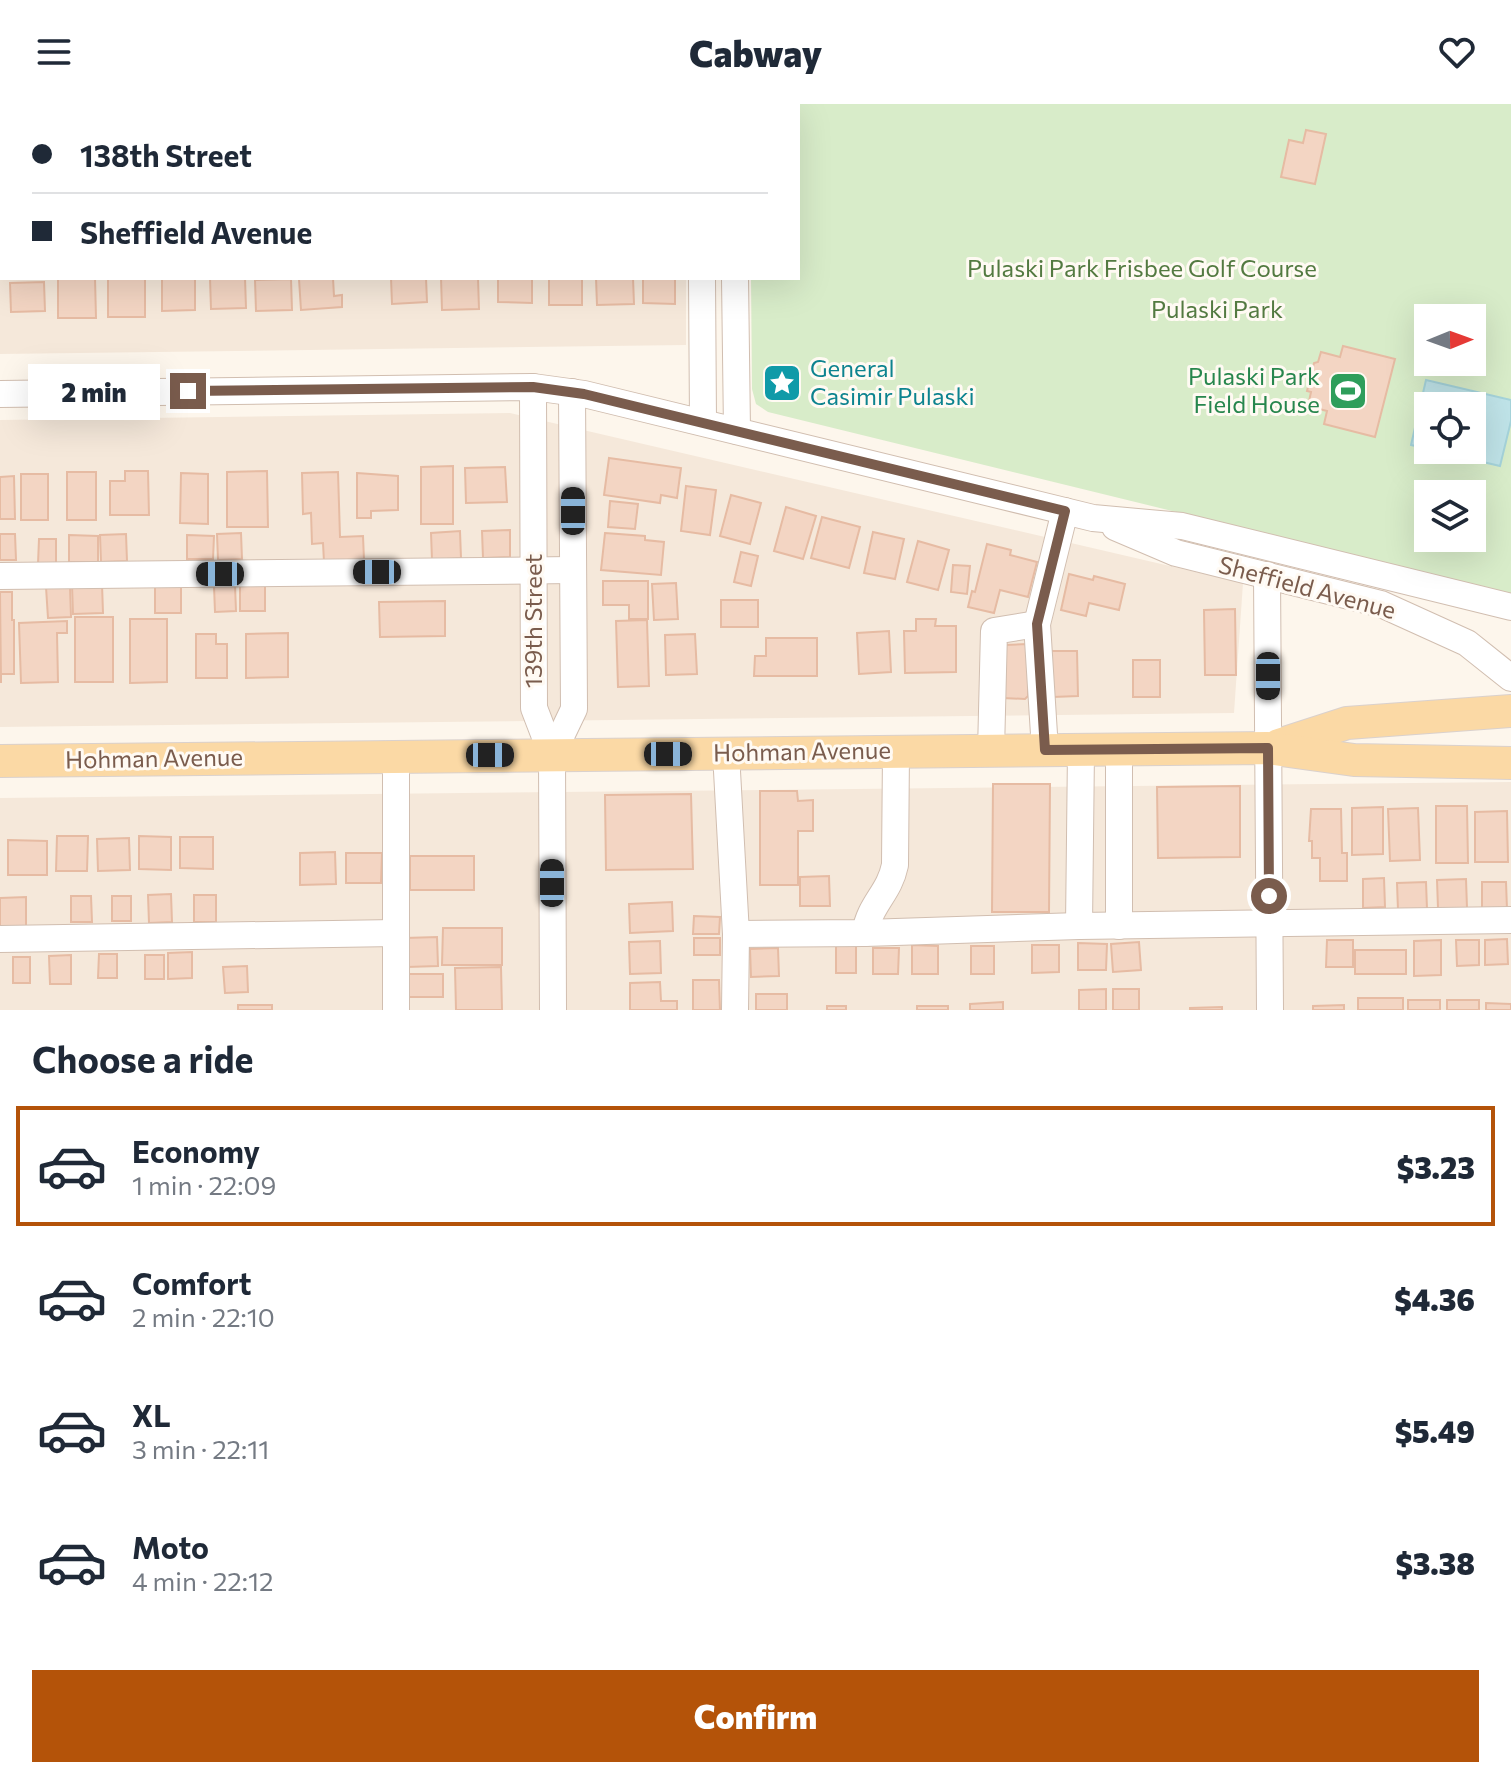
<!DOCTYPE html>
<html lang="en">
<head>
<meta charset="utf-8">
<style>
	:root { --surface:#fff; --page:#f2f2f3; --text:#1f2937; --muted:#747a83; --line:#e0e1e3; --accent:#b45309 }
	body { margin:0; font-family:Commissioner,sans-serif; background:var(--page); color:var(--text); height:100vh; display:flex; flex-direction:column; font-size:30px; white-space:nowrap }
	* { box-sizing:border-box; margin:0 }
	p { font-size:26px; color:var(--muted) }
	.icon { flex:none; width:44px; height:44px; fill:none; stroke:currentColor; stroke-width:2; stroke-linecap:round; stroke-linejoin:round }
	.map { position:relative; height:906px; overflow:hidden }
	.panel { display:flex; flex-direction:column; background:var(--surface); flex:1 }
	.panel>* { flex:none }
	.guide { position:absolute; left:0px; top:0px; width:800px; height:176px; box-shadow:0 8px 32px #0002; display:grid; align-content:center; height:176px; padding:0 32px; background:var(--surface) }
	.needle { width:52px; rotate:89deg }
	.controls { position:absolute; left:1414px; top:200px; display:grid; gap:16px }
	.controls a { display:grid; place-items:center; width:72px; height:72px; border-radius:0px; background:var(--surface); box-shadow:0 8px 32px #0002; font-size:40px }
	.end { position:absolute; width:36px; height:36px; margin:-18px; border:10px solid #7a5c4d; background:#fff; box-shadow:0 0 0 4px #fff }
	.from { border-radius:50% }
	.bubble { position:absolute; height:56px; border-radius:0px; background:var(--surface); box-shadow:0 8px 32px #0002; font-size:26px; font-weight:800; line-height:56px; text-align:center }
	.car { position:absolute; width:24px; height:48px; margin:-24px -12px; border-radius:10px; box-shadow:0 0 6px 2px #0007; background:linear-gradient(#222 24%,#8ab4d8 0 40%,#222 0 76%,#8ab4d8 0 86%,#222 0) }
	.guide b { display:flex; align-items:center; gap:28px; height:76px; font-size:30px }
	.guide b+b { border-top:2px solid var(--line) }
	.guide i { width:20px; height:20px; background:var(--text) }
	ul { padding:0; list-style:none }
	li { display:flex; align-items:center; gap:24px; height:120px; margin:0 16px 12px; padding:0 16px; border:4px solid transparent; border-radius:0px }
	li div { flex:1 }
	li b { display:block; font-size:30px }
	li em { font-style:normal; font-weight:800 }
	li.on { border-color:var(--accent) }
	li>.icon { width:72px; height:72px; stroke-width:1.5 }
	h2 { padding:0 32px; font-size:36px; line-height:96px }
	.cta { display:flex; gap:16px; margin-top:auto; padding:16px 32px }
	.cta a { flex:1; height:92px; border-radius:0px; background:var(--accent); color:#fff; font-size:32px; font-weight:800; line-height:92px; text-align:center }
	header { display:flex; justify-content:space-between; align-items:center; height:104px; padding:0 32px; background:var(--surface); font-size:36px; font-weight:800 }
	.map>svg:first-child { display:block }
	.residential { fill:#f5e8da }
	.green { fill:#d8ecc9; fill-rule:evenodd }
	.water { fill:#bfe3e8; stroke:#a5d3da; stroke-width:2 }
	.building { fill:#f3d5c3; stroke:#e6bba3; stroke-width:2 }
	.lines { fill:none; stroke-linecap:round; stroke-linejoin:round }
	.minor-casing { stroke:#d1beb0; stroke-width:28 }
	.major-casing { stroke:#dad1cd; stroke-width:34 }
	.minor { stroke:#fff; stroke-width:26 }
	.major { stroke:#fbd9a5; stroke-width:32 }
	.route { stroke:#7a5c4d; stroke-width:10 }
	.labels { text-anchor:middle; stroke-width:6; stroke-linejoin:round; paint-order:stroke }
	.park-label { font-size:24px; fill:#537a41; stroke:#fffaf3 }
	.culture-label { font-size:24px; fill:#0d838f; stroke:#fffaf3; text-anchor:start }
	.leisure-label { font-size:24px; fill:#27864d; stroke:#fffaf3; text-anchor:end }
	.street-label { font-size:24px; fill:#7a5c4d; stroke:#fffaf3 }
</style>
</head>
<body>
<header><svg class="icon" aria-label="menu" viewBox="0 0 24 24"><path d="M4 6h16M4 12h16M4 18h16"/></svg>Cabway<svg class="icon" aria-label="heart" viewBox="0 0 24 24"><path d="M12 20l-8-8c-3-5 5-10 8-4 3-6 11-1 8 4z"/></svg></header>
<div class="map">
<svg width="1511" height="906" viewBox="0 0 1511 906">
	<rect width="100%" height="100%" fill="#fdf6ec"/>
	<g class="residential">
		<path d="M0,0H685L2,2V174H686V241L0,250Z"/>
		<path d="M510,309L1243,479L1234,609L0,623V316Z"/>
		<path d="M1511,678V906H0V694Z"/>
	</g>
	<path class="green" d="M750,0H1511V490L768,308L756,300L752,285L751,174H798V2ZM1428,214H1472V258H1428ZM1428,302H1472V346H1428ZM1428,390H1472V434H1428Z"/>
	<path class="water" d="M1426,276L1511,296V317L1500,362L1432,346H1472V302H1428V345L1411,341Z"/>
	<g class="building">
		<path d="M0,0H27V2H2L0,7Z"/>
		<rect x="38" y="0" width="33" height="2"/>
		<rect x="81" y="0" width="34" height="2"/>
		<rect x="255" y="0" width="33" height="2"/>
		<rect x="293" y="0" width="34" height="2"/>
		<rect x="484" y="0" width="33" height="2"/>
		<rect x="553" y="0" width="50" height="2"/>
		<path d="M1306,26L1326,30L1315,80L1281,73L1289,36L1303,39Z"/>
		<path d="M58,174H95L96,214H58Z"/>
		<rect x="108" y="174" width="37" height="39"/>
		<path d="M162,174H195V206L162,207Z"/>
		<path d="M210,174H245L246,204L211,205Z"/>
		<path d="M333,174L334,192L342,191V203L301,206L299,175Z"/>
		<path d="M391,174H426L427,198L392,200Z"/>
		<path d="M441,174H478L479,205L442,206Z"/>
		<path d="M498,174H532V199L498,198Z"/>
		<rect x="549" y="174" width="33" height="27"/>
		<path d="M596,174H633L634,200L597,201Z"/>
		<path d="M643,174H675V200L643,199Z"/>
		<path d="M291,175L292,206L256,207L255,176Z"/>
		<path d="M44,178L45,207L11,208L10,179Z"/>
		<path d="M1343,242L1395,255L1375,333L1324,320L1327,307L1308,302L1311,288L1307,287L1314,259L1318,258L1321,248L1340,253Z"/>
		<path d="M609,354L681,364L677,394L661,391L660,399L604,391Z"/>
		<path d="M453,362V420H421V363Z"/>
		<path d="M505,363L507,398L466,399L465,364Z"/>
		<path d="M125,367H148L149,411H110V377H125Z"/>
		<path d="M267,367L268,423H227V368Z"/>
		<rect x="67" y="368" width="29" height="48"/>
		<path d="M338,368L340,433L363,432L364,456L324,458L323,439L312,440L311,409L303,410L302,369Z"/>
		<path d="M181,369L208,370V420L180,419Z"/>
		<path d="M357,369L398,372V406L371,407V414H357Z"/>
		<rect x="21" y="370" width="27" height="46"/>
		<path d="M14,372L15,415H0V373Z"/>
		<path d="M686,382L716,386L710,431L681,427Z"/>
		<path d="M731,391L761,399L750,440L720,432Z"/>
		<path d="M610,397L638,400L635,425L608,423Z"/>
		<path d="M786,403L816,412L803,455L774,447Z"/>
		<path d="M822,413L860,423L849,464L811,454Z"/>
		<path d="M510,426V453L483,454L482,427Z"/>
		<path d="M460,427L461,454L432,456L431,429Z"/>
		<path d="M873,428L904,435L895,475L864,469Z"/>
		<path d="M241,429L242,455L218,456L217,430Z"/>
		<path d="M605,429L645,432V436L664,438L661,471L601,466Z"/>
		<path d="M0,430H15L16,456H0Z"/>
		<path d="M126,430L127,457L101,458L100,431Z"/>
		<path d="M69,431L98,432V458H69Z"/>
		<path d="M187,431L214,432L213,455H187Z"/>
		<path d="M39,435H56V460H38Z"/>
		<path d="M918,437L949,446L938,486L907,478Z"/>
		<path d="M987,440L1011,446L1010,451L1037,458L1028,493L1000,486L994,509L968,503L972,487L975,488Z"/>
		<path d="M741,448L758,452L751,482L734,478Z"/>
		<path d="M953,461L970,462L967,490L951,488Z"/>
		<path d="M1069,470L1093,476L1094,472L1125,480L1119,506L1089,499L1086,512L1061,506Z"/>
		<path d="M603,477H648V515H629V501H603Z"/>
		<path d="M676,479L678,515L654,516L652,480Z"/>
		<path d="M102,480L103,509L73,510L72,481Z"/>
		<path d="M235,481L236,507L215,508L214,482Z"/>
		<rect x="240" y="481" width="25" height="26"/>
		<rect x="155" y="482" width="26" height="27"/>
		<path d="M46,483H70L71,513L48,514Z"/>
		<path d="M0,488H12V516H14V570H1V579Z"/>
		<rect x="721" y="496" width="37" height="27"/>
		<path d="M445,497V532L380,533L379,498Z"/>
		<path d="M1235,505L1236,571H1205L1204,506Z"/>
		<rect x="75" y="513" width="38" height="65"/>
		<path d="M130,515H167V578L130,579Z"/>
		<path d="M916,515H936L935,522H956V568L905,569L904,527H916Z"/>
		<path d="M647,516L649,582L618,583L616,517Z"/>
		<path d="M67,517V529H57L58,578L21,579L19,519Z"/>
		<path d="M889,527L891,568L859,570L857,529Z"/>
		<path d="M288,529V573L246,574V530Z"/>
		<path d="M196,530H216V540H227V574H196Z"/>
		<path d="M695,530L697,570L666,571L665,531Z"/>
		<path d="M766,534H817V572H754L755,552H766Z"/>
		<path d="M1027,540L1032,579L1028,582V592L1025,595L1003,594L1005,541Z"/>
		<path d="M1051,547H1077L1078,592L1053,593Z"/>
		<rect x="1133" y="556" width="27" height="37"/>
		<path d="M993,680H1050L1049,808H992Z"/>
		<path d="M1240,682V753L1158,754L1157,683Z"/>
		<path d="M760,687H797L798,697L813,696V727H798V781H760Z"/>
		<path d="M691,690L693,765L606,766L605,691Z"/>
		<path d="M1436,702H1467L1468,759H1436Z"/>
		<path d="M1383,703V750L1352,751V704Z"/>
		<path d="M1418,704L1420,756L1390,757L1388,705Z"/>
		<path d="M1311,705H1341L1342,749H1347V777H1320V754H1312V737H1309Z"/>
		<path d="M1507,707L1508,758H1475V708Z"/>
		<path d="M57,732H88L87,767H56Z"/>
		<path d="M139,732L171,733V766L139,765Z"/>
		<path d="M180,733H213V765L180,764Z"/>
		<path d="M129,734L130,766L98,767L97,735Z"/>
		<path d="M8,736L47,737V771H8Z"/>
		<path d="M335,748L336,780L300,781V749Z"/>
		<path d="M346,749H382L381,779H346Z"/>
		<rect x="410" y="752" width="64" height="34"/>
		<path d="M829,772L830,802H800V773Z"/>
		<path d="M1384,774L1385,803L1363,804V775Z"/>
		<path d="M1466,775L1467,804H1438L1437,776Z"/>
		<path d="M1426,778L1427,805L1398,806L1397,779Z"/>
		<path d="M1482,778H1506L1507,805H1482Z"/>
		<path d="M171,790L172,818L149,819L148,791Z"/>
		<rect x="194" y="791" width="22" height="27"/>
		<path d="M71,792H91L92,818H71Z"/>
		<rect x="112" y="792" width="19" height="25"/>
		<path d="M26,793V823L0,824V794Z"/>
		<path d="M672,798L673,827L630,829L629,800Z"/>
		<path d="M694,812L720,813L719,830H693Z"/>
		<path d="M443,824H502V861H442Z"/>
		<path d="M437,833L438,862L407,863L405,834Z"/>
		<rect x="694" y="834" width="26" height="17"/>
		<path d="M1507,835L1508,860L1485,861V836Z"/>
		<path d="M1327,836H1353V863H1326Z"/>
		<path d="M1441,836V871L1414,872V837Z"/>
		<path d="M1456,836H1479V861L1457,862Z"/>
		<path d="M660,837L661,869L630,870L629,838Z"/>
		<path d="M1139,838L1141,866L1113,868L1111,840Z"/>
		<path d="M1078,839L1107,840L1106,866H1078Z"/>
		<rect x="836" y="841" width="20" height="28"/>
		<path d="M912,841L938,842V870H912Z"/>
		<path d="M1032,841H1059V868L1032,869Z"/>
		<rect x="971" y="842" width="23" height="28"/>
		<path d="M778,844L779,872L751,873L750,845Z"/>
		<path d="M873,844H899L898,870H873Z"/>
		<rect x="1355" y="846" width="51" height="24"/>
		<path d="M192,848V874L168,875V849Z"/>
		<path d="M99,850H117V874H98Z"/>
		<path d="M71,851V880H50L49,852Z"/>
		<rect x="145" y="851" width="19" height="24"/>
		<rect x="13" y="853" width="17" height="26"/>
		<path d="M247,862L248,888L225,889L223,863Z"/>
		<path d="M501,863L502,906H456L455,864Z"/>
		<rect x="408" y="870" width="35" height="23"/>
		<path d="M693,876H719L720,906H693Z"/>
		<path d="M660,878L661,897H677V906H630V879Z"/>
		<path d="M1106,885V906H1079V886Z"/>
		<rect x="1113" y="885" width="26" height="21"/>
		<rect x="756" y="890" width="31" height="16"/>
		<rect x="1358" y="894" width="45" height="12"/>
		<rect x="1408" y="896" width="32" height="10"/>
		<rect x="1447" y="896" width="32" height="10"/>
		<path d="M1003,898V906H970V900Z"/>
		<path d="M1486,899L1511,900V906H1486Z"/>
		<rect x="238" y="901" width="34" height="5"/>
		<path d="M1344,901V906H1313V902Z"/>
		<rect x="827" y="902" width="19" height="4"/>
		<rect x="917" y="902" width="31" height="4"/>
		<path d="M1222,903V906H1190V904Z"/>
	</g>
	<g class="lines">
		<defs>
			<g id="minor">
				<path d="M534,0V2"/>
				<path d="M701,0V2"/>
				<path d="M733,0V2"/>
				<path d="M0,95H2"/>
				<path d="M702,174L703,318"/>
				<path d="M735,174L737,327"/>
				<path d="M533,283L534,604L552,651L553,906"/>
				<path d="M0,290L533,283L584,290L1093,414L1182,422L1511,503"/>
				<path d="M1115,423L1176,449L1381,500L1467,539L1511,574"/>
				<path d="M1267,471L1270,906"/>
				<path d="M0,472L573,466"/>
				<path d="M1045,646L1037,520L1065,407"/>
				<path d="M991,647L994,527L1037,520"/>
				<path d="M726,649L736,830L735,906"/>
				<path d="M552,651L574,605L572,288"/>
				<path d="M1079,822L1081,646"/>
				<path d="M1119,822V646"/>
				<path d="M865,829C870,799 889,790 895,761L896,648"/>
				<path d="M736,830L865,829L1079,822L1511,816"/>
				<path d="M0,835L396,829"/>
				<path d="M396,906V652"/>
			</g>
			<g id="major">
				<path d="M1279,641L1347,619L1511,607"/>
				<path d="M0,657L1268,644L1354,656L1511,659"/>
			</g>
		</defs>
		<use href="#minor" class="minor-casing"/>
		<use href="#major" class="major-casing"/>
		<use href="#minor" class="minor"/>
		<use href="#major" class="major"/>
	</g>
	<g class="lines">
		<path class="route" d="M188,287L533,283L584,290L1065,407L1037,520L1045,646L1268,644L1269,792"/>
	</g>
	<defs>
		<symbol id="sight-square" viewBox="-11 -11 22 22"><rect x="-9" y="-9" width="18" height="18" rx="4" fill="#0f9aa8" stroke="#fffaf3"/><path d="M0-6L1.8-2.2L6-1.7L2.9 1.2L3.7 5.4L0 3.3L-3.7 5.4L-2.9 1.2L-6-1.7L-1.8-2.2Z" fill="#fff"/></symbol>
		<symbol id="stadium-square" viewBox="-11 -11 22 22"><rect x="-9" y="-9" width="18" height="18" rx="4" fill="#2e9e5b" stroke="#fffaf3"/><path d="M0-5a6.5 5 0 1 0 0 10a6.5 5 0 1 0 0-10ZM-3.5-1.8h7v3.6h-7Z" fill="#fff"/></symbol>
	</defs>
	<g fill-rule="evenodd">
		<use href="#sight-square" x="760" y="257" width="44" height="44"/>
		<use href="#stadium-square" x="1326" y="265" width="44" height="44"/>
	</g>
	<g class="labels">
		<g class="park-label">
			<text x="1142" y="173">Pulaski Park Frisbee Golf Course</text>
			<text x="1217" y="214">Pulaski Park</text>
		</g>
		<g class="culture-label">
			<text x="810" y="273">General<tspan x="810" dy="28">Casimir Pulaski</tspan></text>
		</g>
		<g class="leisure-label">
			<text x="1320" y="281">Pulaski Park<tspan x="1320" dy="28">Field House</tspan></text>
		</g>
		<g class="street-label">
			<text transform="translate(1307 484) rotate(15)" y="8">Sheffield Avenue</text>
			<text transform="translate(534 517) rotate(-90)" y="8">139th Street</text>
			<text transform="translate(802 648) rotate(-1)" y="8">Hohman Avenue</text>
			<text transform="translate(154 655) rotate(-1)" y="8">Hohman Avenue</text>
		</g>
	</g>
</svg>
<div class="controls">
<a><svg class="needle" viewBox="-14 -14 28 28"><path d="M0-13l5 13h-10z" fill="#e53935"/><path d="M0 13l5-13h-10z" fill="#747a83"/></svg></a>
<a><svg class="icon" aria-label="locate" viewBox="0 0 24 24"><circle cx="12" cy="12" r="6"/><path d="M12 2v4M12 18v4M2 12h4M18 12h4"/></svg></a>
<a><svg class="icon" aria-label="layers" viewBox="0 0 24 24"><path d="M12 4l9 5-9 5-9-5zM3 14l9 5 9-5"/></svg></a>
</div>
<i class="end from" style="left:1269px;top:792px"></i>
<i class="end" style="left:188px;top:287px"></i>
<div class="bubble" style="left:28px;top:260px;width:132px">2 min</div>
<i class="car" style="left:573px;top:407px;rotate:0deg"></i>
<i class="car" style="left:377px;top:468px;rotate:270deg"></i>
<i class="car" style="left:220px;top:470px;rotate:270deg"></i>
<i class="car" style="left:1268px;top:572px;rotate:180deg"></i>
<i class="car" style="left:668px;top:650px;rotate:90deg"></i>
<i class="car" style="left:490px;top:651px;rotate:90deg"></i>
<i class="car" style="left:552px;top:779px;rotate:0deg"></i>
<div class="guide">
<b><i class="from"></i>138th Street</b>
<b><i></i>Sheffield Avenue</b>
</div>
</div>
<section class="panel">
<h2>Choose a ride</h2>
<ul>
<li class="on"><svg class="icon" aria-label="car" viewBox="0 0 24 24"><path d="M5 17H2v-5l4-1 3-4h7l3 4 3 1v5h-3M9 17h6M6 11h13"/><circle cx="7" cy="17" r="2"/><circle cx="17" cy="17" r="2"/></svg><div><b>Economy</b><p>1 min · 22:09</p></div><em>$3.23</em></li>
<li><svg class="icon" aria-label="car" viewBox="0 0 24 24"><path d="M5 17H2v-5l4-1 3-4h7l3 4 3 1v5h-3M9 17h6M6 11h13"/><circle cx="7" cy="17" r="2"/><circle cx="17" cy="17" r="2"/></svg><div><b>Comfort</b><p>2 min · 22:10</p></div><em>$4.36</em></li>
<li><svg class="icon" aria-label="car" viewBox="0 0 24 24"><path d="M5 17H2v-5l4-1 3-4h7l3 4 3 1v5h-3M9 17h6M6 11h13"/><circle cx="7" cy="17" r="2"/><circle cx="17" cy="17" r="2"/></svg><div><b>XL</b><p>3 min · 22:11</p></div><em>$5.49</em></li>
<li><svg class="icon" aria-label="car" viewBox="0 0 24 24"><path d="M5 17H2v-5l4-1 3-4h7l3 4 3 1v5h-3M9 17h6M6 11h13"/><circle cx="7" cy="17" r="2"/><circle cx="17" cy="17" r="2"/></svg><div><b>Moto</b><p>4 min · 22:12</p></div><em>$3.38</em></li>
</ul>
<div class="cta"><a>Confirm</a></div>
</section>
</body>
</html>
